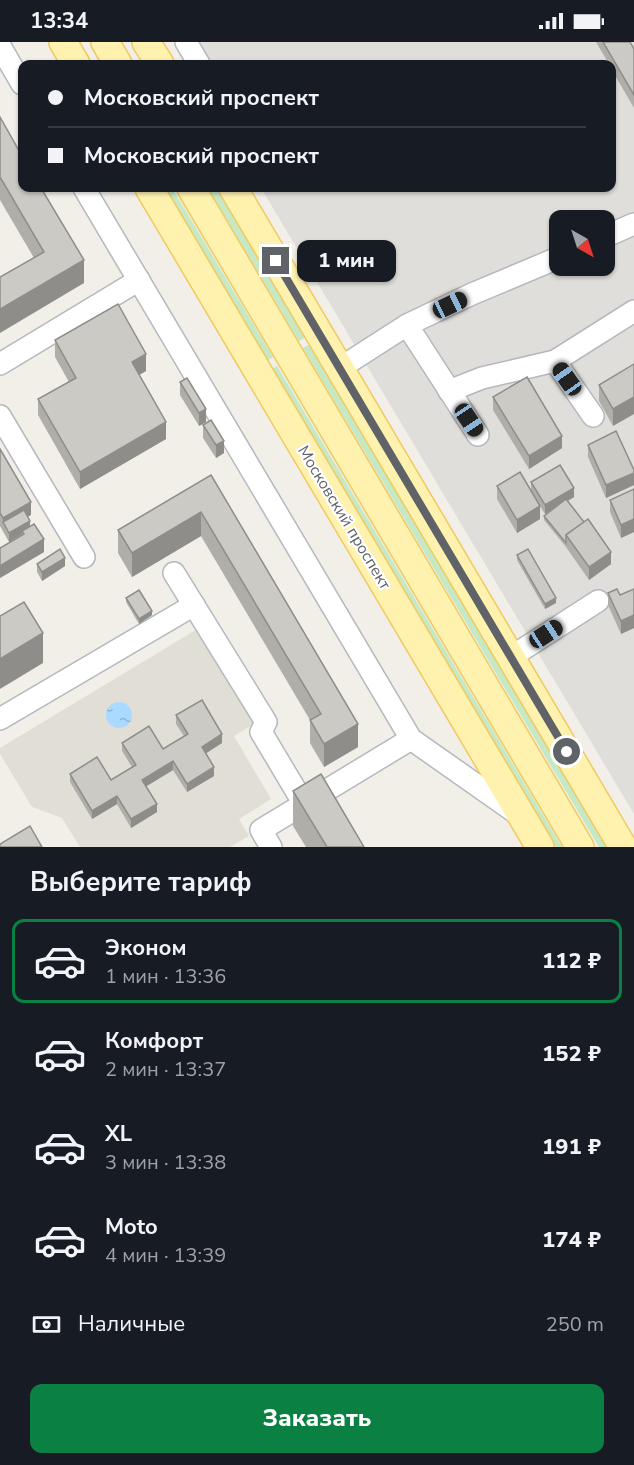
<!DOCTYPE html>
<html lang="ru">
<head>
<meta charset="utf-8">
<style>
	:root { --surface:#171b24; --page:#20242c; --text:#f1f3f6; --muted:#9ea1a6; --line:#363941; --accent:#0b8043 }
	body { margin:0; font-family:"Nunito Sans",sans-serif; background:var(--page); color:var(--text); height:100vh; display:flex; flex-direction:column; font-size:22px; white-space:nowrap }
	* { box-sizing:border-box; margin:0 }
	p { font-size:20px; color:var(--muted) }
	.icon { flex:none; width:33px; height:33px; fill:none; stroke:currentColor; stroke-width:2; stroke-linecap:round; stroke-linejoin:round }
	.map { position:relative; height:805px; overflow:hidden }
	.side { display:flex; flex-direction:column; background:var(--surface); flex:1 }
	.side>* { flex:none }
	.banner { position:absolute; left:18px; top:18px; width:598px; height:132px; border-radius:12px; box-shadow:0 2px 4px #0004; display:grid; align-content:center; height:132px; padding:0 30px; background:var(--surface) }
	.needle { width:39px; rotate:141deg }
	.buttons { position:absolute; left:549px; top:168px; display:grid; gap:12px }
	.buttons a { display:grid; place-items:center; width:66px; height:66px; border-radius:12px; background:var(--surface); box-shadow:0 2px 4px #0004; font-size:30px }
	.end { position:absolute; width:27px; height:27px; margin:-14px; border:8px solid #5f6368; background:#fff; box-shadow:0 0 0 3px #fff }
	.from { border-radius:50% }
	.bubble { position:absolute; height:42px; border-radius:12px; background:var(--surface); box-shadow:0 2px 4px #0004; font-size:20px; font-weight:800; line-height:42px; text-align:center }
	.car { position:absolute; width:18px; height:36px; margin:-18px -9px; border-radius:8px; box-shadow:0 0 4px 2px #0007; background:linear-gradient(#222 24%,#8ab4d8 0 40%,#222 0 76%,#8ab4d8 0 86%,#222 0) }
	.banner b { display:flex; align-items:center; gap:21px; height:57px; font-size:22px }
	.banner b+b { border-top:2px solid var(--line) }
	.banner i { width:15px; height:15px; background:var(--text) }
	ul { padding:0; list-style:none }
	li { display:flex; align-items:center; gap:18px; height:84px; margin:0 12px 9px; padding:0 18px; border:3px solid transparent; border-radius:12px }
	li div { flex:1 }
	li b { display:block; font-size:22px }
	li em { font-style:normal; font-weight:800 }
	li.selected { border-color:var(--accent) }
	li>.icon { width:54px; height:54px; stroke-width:1.5 }
	h2 { padding:0 30px; font-size:27px; line-height:72px }
	.pay { display:flex; align-items:center; gap:15px; height:66px; padding:0 30px; font-size:22px }
	.pay p { margin-inline-start:auto }
	.primary-button { display:flex; gap:12px; margin-top:auto; padding:12px 30px }
	.primary-button a { flex:1; height:69px; border-radius:12px; background:var(--accent); color:#fff; font-size:24px; font-weight:800; line-height:69px; text-align:center }
	.status { display:flex; justify-content:space-between; align-items:center; height:42px; padding:0 30px; background:var(--surface); direction:ltr }
	.status svg { height:16px; fill:currentColor }
	.map>svg:first-child { display:block }
	.industrial { fill:#e0deda; fill-rule:evenodd }
	.education { fill:#e1ded6 }
	.grass { fill:#c5e8c5 }
	.water { fill:url(#water-ripples) }
	.lines { fill:none; stroke-linecap:round; stroke-linejoin:round }
	.minor-casing { stroke:#b5b8bc; stroke-width:24 }
	.major-casing { stroke:#f2c960; stroke-width:30 }
	.minor { stroke:#fff; stroke-width:21 }
	.major { stroke:#fff2af; stroke-width:27 }
	.wall { fill:#afaea9 }
	.shaded-wall { fill:#8f8d8a }
	.building { fill:#cccac5; stroke:#8f8d8a; stroke-width:1.5 }
	.route { stroke:#5f6368; stroke-width:8 }
	.labels { text-anchor:middle; stroke-width:4.5; stroke-linejoin:round; paint-order:stroke }
	.street-label { font-size:16px; fill:#5f6368; stroke:#fff }
</style>
</head>
<body>
<div class="status"><b>13:34</b><svg viewBox="0 0 49 12"><path d="M0 12V9h3v3zM5 12V6h3v6zM10 12V3h3v9zM15 12V0h3v12zM26 1h20v11H26zM47 4h2v5h-2z"/></svg></div>
<div class="map">
<svg width="634" height="805" viewBox="0 0 634 805">
	<defs>
		<pattern id="water-ripples" width="26" height="14" patternUnits="userSpaceOnUse" patternTransform="scale(1.5)"><rect width="26" height="14" fill="#aadaff"/><path d="M2 4q2-2 4 0t4 0M15 11q2-2 4 0t4 0" fill="none" stroke="#8eb4d2"/></pattern>
	</defs>
	<rect width="100%" height="100%" fill="#f1efe8"/>
	<path class="industrial" d="M174,0H634V772L261,146H612V22H188ZM560,178H604V224H560Z"/>
	<path class="education" d="M199,586L256,681L234,694L271,757L239,777L249,794L230,805H80L62,776L32,765L0,712V706Z"/>
	<g class="grass">
		<path d="M161,146H172L273,315L265,320Z"/>
		<path d="M208,146H218L306,295L299,299Z"/>
		<path d="M310,302L609,805H599L303,306Z"/>
		<path d="M277,324L562,805H552L270,328Z"/>
	</g>
	<circle class="water" cx="119" cy="673" r="13"/>
	<g class="lines">
		<defs>
			<g id="minor">
				<path d="M186,0L199,22"/>
				<path d="M0,4L22,42"/>
				<path d="M84,146L411,697L519,773"/>
				<path d="M604,195L634,182"/>
				<path d="M407,283L478,393"/>
				<path d="M0,322L139,238"/>
				<path d="M340,326L407,283L472,252L560,215"/>
				<path d="M449,349L482,336L555,319"/>
				<path d="M0,374L84,515"/>
				<path d="M593,374L555,319L634,269"/>
				<path d="M174,531L266,680L261,690L304,762"/>
				<path d="M511,615L598,559"/>
				<path d="M0,677L194,563"/>
				<path d="M271,805L261,788L411,697"/>
			</g>
			<g id="major">
				<path d="M63,0L76,22"/>
				<path d="M105,0L118,22"/>
				<path d="M146,0L160,22"/>
				<path d="M149,146L540,805"/>
				<path d="M191,146L580,805"/>
				<path d="M233,146L623,805"/>
			</g>
		</defs>
		<use href="#minor" class="minor-casing"/>
		<use href="#major" class="major-casing"/>
		<use href="#minor" class="minor"/>
		<use href="#major" class="major"/>
	</g>
	<g class="wall">
		<path d="M596,0H630L634,7V66L612,28V22H609Z"/>
		<path d="M0,75L84,241L34,216L0,158Z"/>
		<path d="M55,298L146,329L139,333L166,397L80,447L38,373V357L69,340L55,315Z"/>
		<path d="M634,322L613,384L599,359V343Z"/>
		<path d="M180,340L206,380L199,384L180,353Z"/>
		<path d="M493,355L562,406L529,427L493,368Z"/>
		<path d="M203,383L224,411L216,416L203,396Z"/>
		<path d="M588,403L634,428V443L606,456L588,415Z"/>
		<path d="M0,407L31,473L27,474L30,484L44,510L0,536V506L22,493L9,500L0,484Z"/>
		<path d="M211,433L358,705L324,725L310,701V678L201,494L132,535L118,511V488Z"/>
		<path d="M531,440L574,455L568,459L611,522L589,538L566,505L544,478V474L552,468L545,472L540,464V477L517,491L497,457V444L531,448Z"/>
		<path d="M634,447V490L621,496L610,470V458Z"/>
		<path d="M517,513L556,561L545,567L517,518Z"/>
		<path d="M37,522L65,524L42,539L37,530Z"/>
		<path d="M634,547V586L621,592L608,563V551L620,553Z"/>
		<path d="M126,556L152,573L139,582L126,560Z"/>
		<path d="M176,673L222,701L205,711L214,734L187,750L173,728L146,744L157,770L131,786L117,762L92,777L70,740V732L111,738L132,725L122,709V701L163,707L184,694L176,682Z"/>
		<path d="M293,749L364,805H306L293,784Z"/>
	</g>
	<g class="shaded-wall">
		<path d="M84,218V241L0,291V267Z"/>
		<path d="M146,312V329L132,337V320Z"/>
		<path d="M634,355V372L613,384V367Z"/>
		<path d="M206,367V380L199,384V371Z"/>
		<path d="M166,380V397L80,447V430Z"/>
		<path d="M562,394V406L529,427V414Z"/>
		<path d="M224,399V411L216,416V403Z"/>
		<path d="M634,431V443L606,456V443Z"/>
		<path d="M574,446V455L545,472V463Z"/>
		<path d="M31,460V473L7,486L3,480V476Z"/>
		<path d="M540,464V477L517,491V478Z"/>
		<path d="M201,470V494L132,535V511Z"/>
		<path d="M634,477V490L621,496V483Z"/>
		<path d="M30,479V488L22,489V492L9,500V491Z"/>
		<path d="M44,497V510L0,536V524Z"/>
		<path d="M611,510V522L589,538V525Z"/>
		<path d="M65,516V524L42,539V530Z"/>
		<path d="M556,556V561L545,567V562Z"/>
		<path d="M152,569V573L139,582V577Z"/>
		<path d="M634,573V586L621,592V579Z"/>
		<path d="M43,591V621L0,647V617Z"/>
		<path d="M358,682V705L324,725V702Z"/>
		<path d="M222,692V701L202,714V705Z"/>
		<path d="M173,719V728L142,747V738Z"/>
		<path d="M214,725V734L187,750V742Z"/>
		<path d="M117,754V762L92,777V769Z"/>
		<path d="M157,762V770L131,786V777Z"/>
	</g>
	<g class="building">
		<path d="M603,0H630L634,7V53Z"/>
		<path d="M0,75L22,114V146H41L84,218L0,267V235L44,210L0,135Z"/>
		<path d="M118,262L146,312L132,320L166,380L80,430L38,357L76,336L55,298Z"/>
		<path d="M634,322V355L613,367L599,343Z"/>
		<path d="M527,335L562,394L529,414L493,355Z"/>
		<path d="M187,336L206,367L199,371L180,340Z"/>
		<path d="M211,378L224,399L216,403L203,383Z"/>
		<path d="M616,389L634,428V431L606,443L588,403Z"/>
		<path d="M0,407L31,460L3,476L0,471Z"/>
		<path d="M560,423L574,446L545,463L531,440Z"/>
		<path d="M520,430L540,464L517,478L497,444Z"/>
		<path d="M211,433L358,682L324,702L310,678L321,672L201,470L132,511L118,488Z"/>
		<path d="M634,447V477L621,483L610,458Z"/>
		<path d="M566,457L584,480L566,493V501L544,474Z"/>
		<path d="M24,468L30,479L9,491L3,480Z"/>
		<path d="M588,477L611,510L589,525L566,493Z"/>
		<path d="M34,482L44,497L0,524V506L24,492L22,489Z"/>
		<path d="M60,507L65,516L42,530L37,522Z"/>
		<path d="M528,507L556,556L545,562L517,513Z"/>
		<path d="M617,547L620,553L634,547V573L621,579L608,551Z"/>
		<path d="M139,548L152,569L139,577L126,556Z"/>
		<path d="M24,560L43,591L0,617V574Z"/>
		<path d="M202,658L222,692L202,705L214,725L187,742L173,719L142,738L157,762L131,777L117,754L92,769L70,732L97,715L111,738L136,723L122,701L149,684L163,707L188,692L176,673Z"/>
		<path d="M321,732L364,805H327L293,749Z"/>
		<path d="M30,784L42,805H0V802Z"/>
	</g>
	<g class="lines">
		<path class="route" d="M276,219L567,710"/>
	</g>
	<g class="labels">
		<g class="street-label">
			<text transform="translate(345 475) rotate(59)" y="6">Московский проспект</text>
		</g>
	</g>
</svg>
<div class="buttons">
<a><svg class="needle" viewBox="-14 -14 28 28"><path d="M0-13l5 13h-10z" fill="#e53935"/><path d="M0 13l5-13h-10z" fill="#9ea1a6"/></svg></a>
</div>
<i class="end from" style="left:567px;top:710px"></i>
<i class="end" style="left:276px;top:219px"></i>
<div class="bubble" style="left:297px;top:198px;width:99px">1 мин</div>
<i class="car" style="left:450px;top:263px;rotate:65deg"></i>
<i class="car" style="left:567px;top:337px;rotate:325deg"></i>
<i class="car" style="left:469px;top:378px;rotate:146deg"></i>
<i class="car" style="left:546px;top:592px;rotate:57deg"></i>
<div class="banner">
<b><i class="from"></i>Московский проспект</b>
<b><i></i>Московский проспект</b>
</div>
</div>
<section class="side">
<h2>Выберите тариф</h2>
<ul>
<li class="selected"><svg class="icon" aria-label="car" viewBox="0 0 24 24"><path d="M5 17H2v-5l4-1 3-4h7l3 4 3 1v5h-3M9 17h6M6 11h13"/><circle cx="7" cy="17" r="2"/><circle cx="17" cy="17" r="2"/></svg><div><b>Эконом</b><p>1 мин · 13:36</p></div><em>112 ₽</em></li>
<li><svg class="icon" aria-label="car" viewBox="0 0 24 24"><path d="M5 17H2v-5l4-1 3-4h7l3 4 3 1v5h-3M9 17h6M6 11h13"/><circle cx="7" cy="17" r="2"/><circle cx="17" cy="17" r="2"/></svg><div><b>Комфорт</b><p>2 мин · 13:37</p></div><em>152 ₽</em></li>
<li><svg class="icon" aria-label="car" viewBox="0 0 24 24"><path d="M5 17H2v-5l4-1 3-4h7l3 4 3 1v5h-3M9 17h6M6 11h13"/><circle cx="7" cy="17" r="2"/><circle cx="17" cy="17" r="2"/></svg><div><b>XL</b><p>3 мин · 13:38</p></div><em>191 ₽</em></li>
<li><svg class="icon" aria-label="car" viewBox="0 0 24 24"><path d="M5 17H2v-5l4-1 3-4h7l3 4 3 1v5h-3M9 17h6M6 11h13"/><circle cx="7" cy="17" r="2"/><circle cx="17" cy="17" r="2"/></svg><div><b>Moto</b><p>4 мин · 13:39</p></div><em>174 ₽</em></li>
</ul>
<div class="pay"><svg class="icon" aria-label="cash" viewBox="0 0 24 24"><path d="M3 7h18v10H3z"/><circle cx="12" cy="12" r="2"/></svg>Наличные<p>250 m</p></div>
<div class="primary-button"><a>Заказать</a></div>
</section>
</body>
</html>
